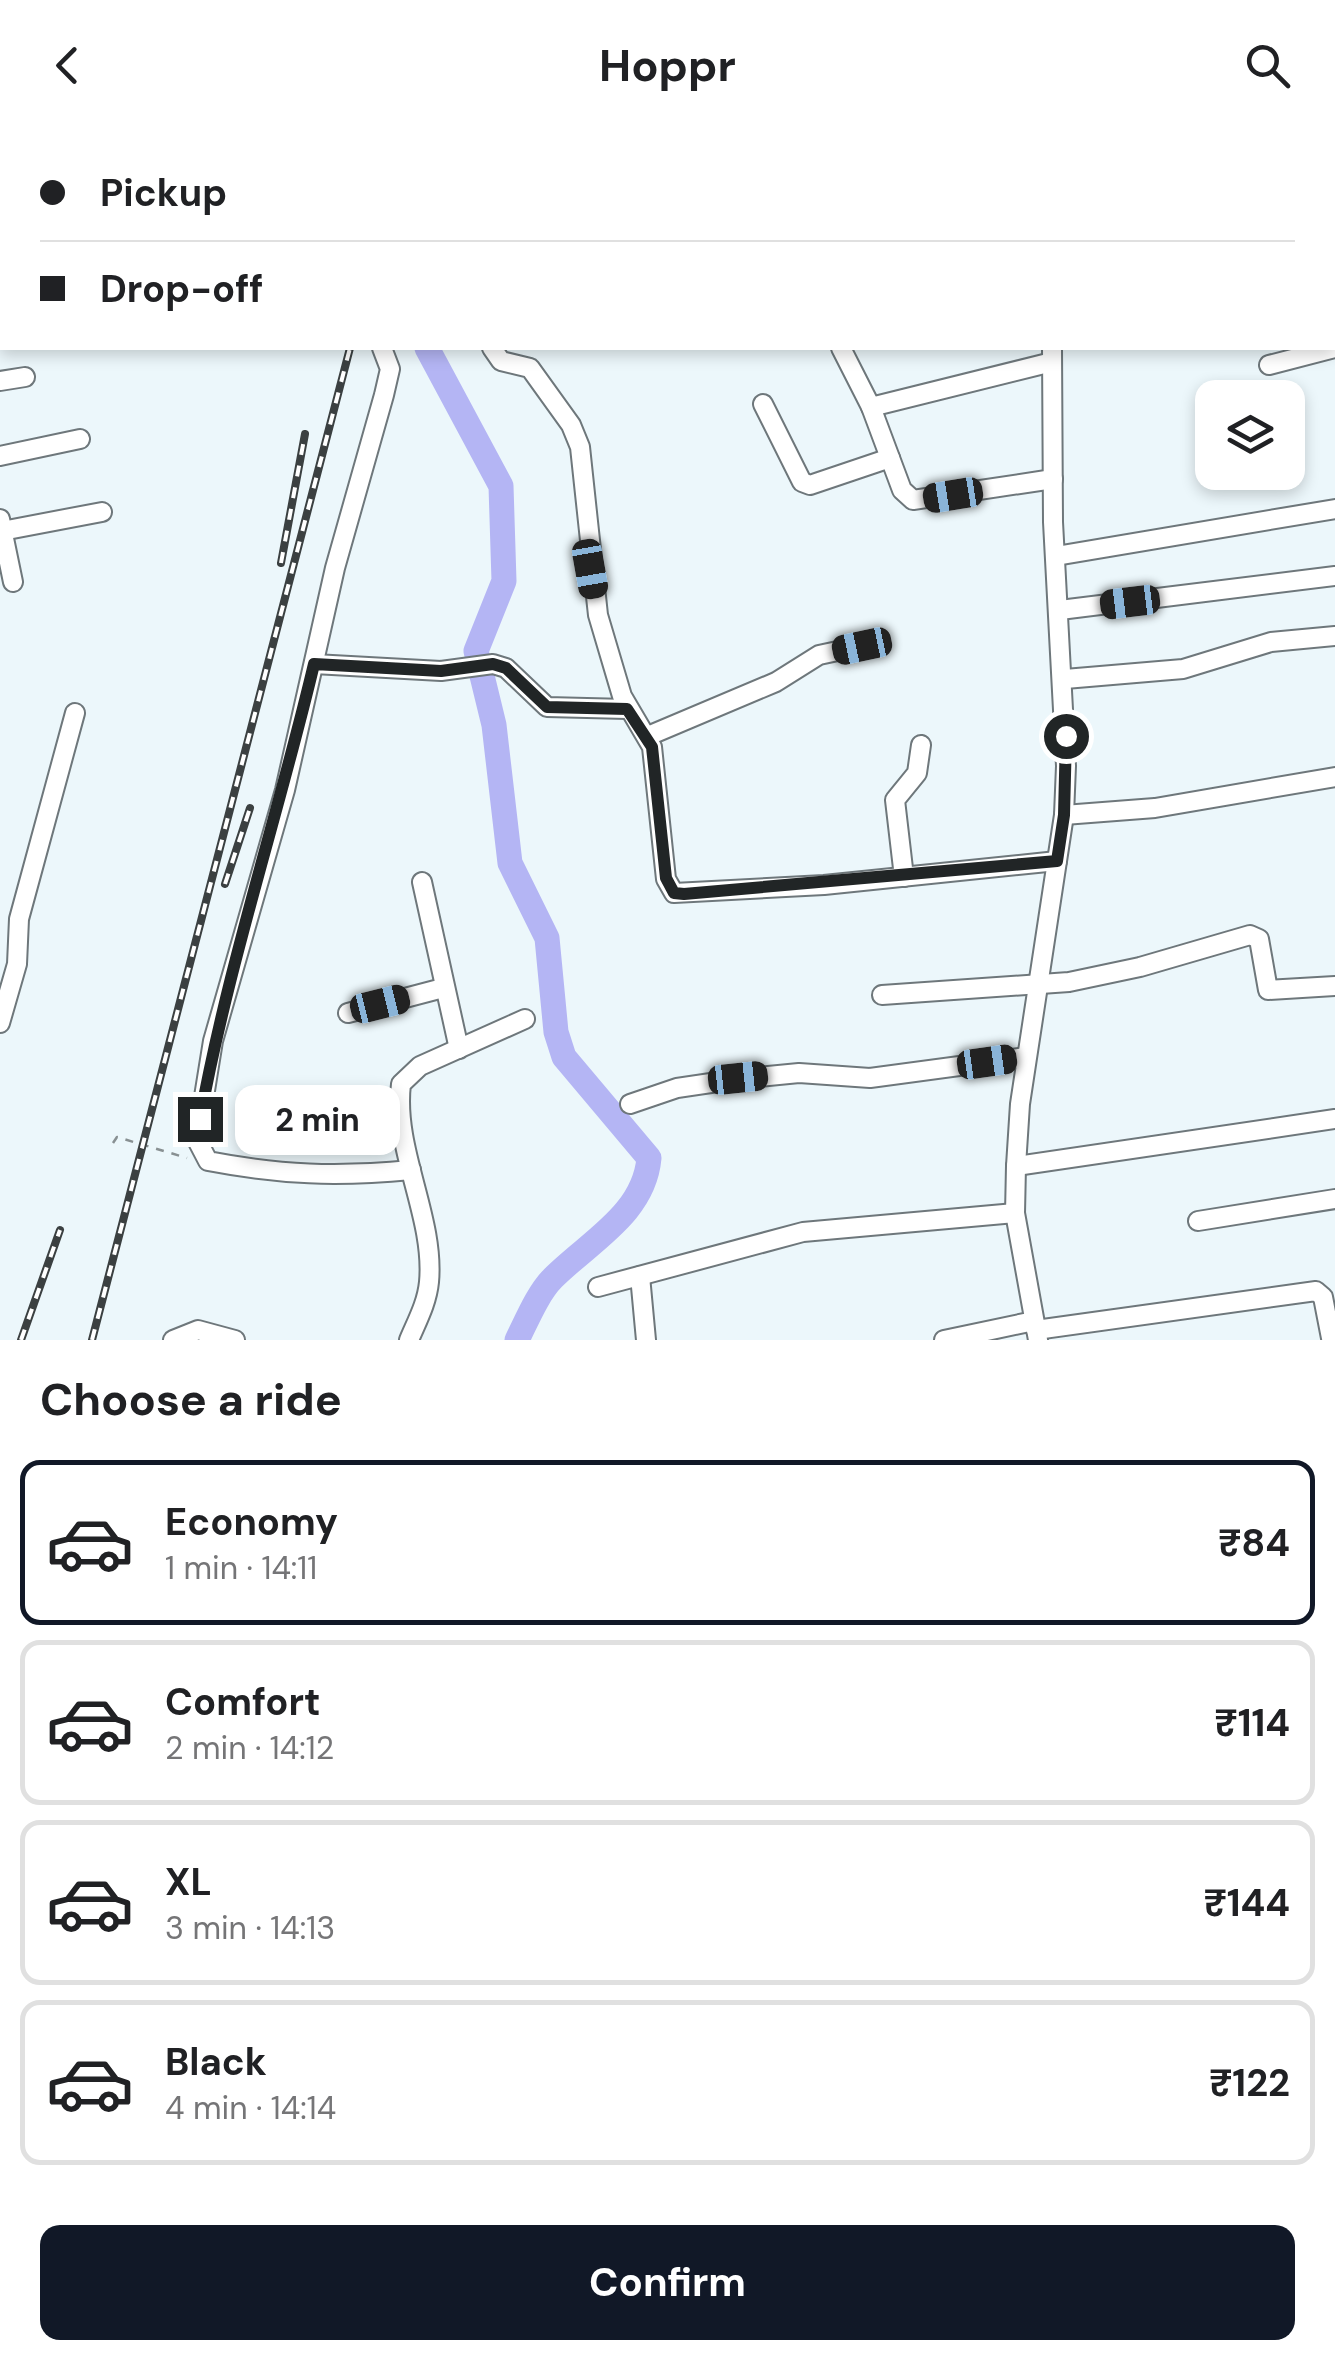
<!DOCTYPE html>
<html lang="en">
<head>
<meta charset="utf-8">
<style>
	:root { --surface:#fff; --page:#f6f6f6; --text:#202124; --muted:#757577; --line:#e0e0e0; --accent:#111827 }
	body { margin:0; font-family:"DM Sans",sans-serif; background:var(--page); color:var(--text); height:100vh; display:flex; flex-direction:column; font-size:38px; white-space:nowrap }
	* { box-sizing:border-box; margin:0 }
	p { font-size:32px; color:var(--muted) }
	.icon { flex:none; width:55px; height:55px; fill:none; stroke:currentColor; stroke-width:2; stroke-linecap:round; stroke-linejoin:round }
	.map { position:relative; height:1210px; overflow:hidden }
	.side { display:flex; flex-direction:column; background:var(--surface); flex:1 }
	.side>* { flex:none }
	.top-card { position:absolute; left:0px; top:0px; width:1335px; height:220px; box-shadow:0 5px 15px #0003; display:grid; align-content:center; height:220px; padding:0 40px; background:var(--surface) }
	.fabs { position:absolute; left:1195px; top:250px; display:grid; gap:20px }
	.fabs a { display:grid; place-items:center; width:110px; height:110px; border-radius:20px; background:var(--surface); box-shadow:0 5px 15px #0003; font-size:50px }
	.end { position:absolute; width:45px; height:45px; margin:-22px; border:12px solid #212526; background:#fff; box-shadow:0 0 0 5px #fff }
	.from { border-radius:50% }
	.bubble { position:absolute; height:70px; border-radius:20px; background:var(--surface); box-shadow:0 5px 15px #0003; font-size:32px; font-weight:700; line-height:70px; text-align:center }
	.car { position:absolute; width:30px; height:60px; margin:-30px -15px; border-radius:12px; box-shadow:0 0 8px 2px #0007; background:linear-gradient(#222 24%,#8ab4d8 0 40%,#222 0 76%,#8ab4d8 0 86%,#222 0) }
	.top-card b { display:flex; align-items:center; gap:35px; height:95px; font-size:38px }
	.top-card b+b { border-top:2px solid var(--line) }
	.top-card i { width:25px; height:25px; background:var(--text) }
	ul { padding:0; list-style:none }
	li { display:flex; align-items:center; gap:30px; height:165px; margin:0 20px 15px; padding:0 20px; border:5px solid var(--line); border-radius:20px }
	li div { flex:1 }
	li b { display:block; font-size:38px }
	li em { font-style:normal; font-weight:700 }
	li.on { border-color:var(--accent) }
	li>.icon { width:90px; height:90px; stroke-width:1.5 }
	h2 { padding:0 40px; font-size:45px; line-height:120px }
	.action { display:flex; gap:20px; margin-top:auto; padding:20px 40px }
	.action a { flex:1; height:115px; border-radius:20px; background:var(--accent); color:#fff; font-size:40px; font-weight:700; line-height:115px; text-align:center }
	header { display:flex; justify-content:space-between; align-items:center; height:130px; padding:0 40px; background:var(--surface); font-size:45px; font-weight:700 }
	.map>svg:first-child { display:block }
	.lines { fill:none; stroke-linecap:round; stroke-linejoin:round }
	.river { stroke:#b4b5f4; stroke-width:25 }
	.minor-casing { stroke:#6e777b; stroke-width:22 }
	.path { stroke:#889092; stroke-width:2.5; stroke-dasharray:8 8; stroke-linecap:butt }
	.minor { stroke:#fff; stroke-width:18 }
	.rail-casing { stroke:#3b4041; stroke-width:8 }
	.rail { stroke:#fff; stroke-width:4; stroke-dasharray:11; stroke-linecap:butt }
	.route { stroke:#212526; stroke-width:12 }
</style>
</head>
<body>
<header><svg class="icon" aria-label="back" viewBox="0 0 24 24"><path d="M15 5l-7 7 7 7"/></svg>Hoppr<svg class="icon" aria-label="search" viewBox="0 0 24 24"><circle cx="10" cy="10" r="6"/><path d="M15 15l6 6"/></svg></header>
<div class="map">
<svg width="1335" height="1210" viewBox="0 0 1335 1210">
	<rect width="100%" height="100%" fill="#ecf7fb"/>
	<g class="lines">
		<g class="river">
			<path d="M271,2V0"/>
			<path d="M427,218L501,356L504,451L476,521L494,595L510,733L547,808L556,902L564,927L649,1028C644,1084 590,1111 553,1148C538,1163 527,1190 517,1210"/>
		</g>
		<defs>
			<g id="minor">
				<path d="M1019,0V2"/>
				<path d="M823,1V2"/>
				<path d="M49,2V0"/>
				<path d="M511,2L512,0"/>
				<path d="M708,2L711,0"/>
				<path d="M1064,2V0"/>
				<path d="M1220,2L1225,0"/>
				<path d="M1332,102L1335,101"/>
				<path d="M0,187L2,185"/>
				<path d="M382,218L390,239L384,265L335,438L285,660L213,911L197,1010L208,1031C281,1045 337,1047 411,1040"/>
				<path d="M492,218L501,231L530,238L571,295L580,317L598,485L622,566L652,617L666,749L674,763L824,755L1057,731"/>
				<path d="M841,218L871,277L902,360L913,370L1053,349"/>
				<path d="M1269,235L1335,218"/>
				<path d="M0,251L25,247"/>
				<path d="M763,274L802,352L810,355L890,328"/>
				<path d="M871,277L1052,232"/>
				<path d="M0,326L80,309"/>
				<path d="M0,389L13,452"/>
				<path d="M2,401L102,382"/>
				<path d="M1056,426L1335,379"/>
				<path d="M1060,480L1335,446"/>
				<path d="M314,534L441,541L493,534L506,538L547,577L627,579"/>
				<path d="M1065,549L1183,539L1271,512L1335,506"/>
				<path d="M648,606L776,552L819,525L861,516"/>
				<path d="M1064,685L1155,678L1335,647"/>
				<path d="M904,747L895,670L917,643L921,615"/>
				<path d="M422,752L459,919"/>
				<path d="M882,865L1069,852L1140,837L1250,805L1259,809L1268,860L1335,856"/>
				<path d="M348,883L443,858"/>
				<path d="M0,893L17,834L19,789L75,583"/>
				<path d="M630,974L677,958L738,949L799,943L870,948L1026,927"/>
				<path d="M1016,1036L1335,989"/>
				<path d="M1198,1091L1335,1069"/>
				<path d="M640,1146L646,1210"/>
				<path d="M598,1157L803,1102L1015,1083"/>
				<path d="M1036,1200L1316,1161L1323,1167L1331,1208"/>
				<path d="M173,1210L198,1200L235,1210"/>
				<path d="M409,1210C417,1191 427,1173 429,1152C435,1087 393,1020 401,954L420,936L525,889"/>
				<path d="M944,1210L1034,1191"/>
				<path d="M1038,1210L1015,1083L1016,1036L1020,974L1064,685L1066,636L1053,392L1052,218"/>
			</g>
		</defs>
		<use href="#minor" class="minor-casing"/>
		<path class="path" d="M113,1013L117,1007L187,1028"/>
		<use href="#minor" class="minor"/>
		<defs>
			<g id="rail">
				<path d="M407,2L408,0"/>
				<path d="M281,433L305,304"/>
				<path d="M225,754L250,678"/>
				<path d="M21,1210L60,1100"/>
				<path d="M92,1210L350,218"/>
			</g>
		</defs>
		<use href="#rail" class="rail-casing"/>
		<use href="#rail" class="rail"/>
	</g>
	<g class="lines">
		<path class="route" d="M200,989C228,835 278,686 314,534L441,541L493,534L506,538L547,577L627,579L652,617L666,748L674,763L684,764L1057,731L1064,685L1066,606"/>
	</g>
</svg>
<div class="fabs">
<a><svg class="icon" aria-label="layers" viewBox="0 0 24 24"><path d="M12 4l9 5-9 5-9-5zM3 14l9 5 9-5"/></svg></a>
</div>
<i class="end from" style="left:1066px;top:606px"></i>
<i class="end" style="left:200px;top:989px"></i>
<div class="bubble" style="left:235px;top:955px;width:165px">2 min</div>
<i class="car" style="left:953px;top:365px;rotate:261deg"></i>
<i class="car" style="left:590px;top:439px;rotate:170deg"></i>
<i class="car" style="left:1130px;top:472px;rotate:263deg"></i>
<i class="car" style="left:862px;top:516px;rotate:258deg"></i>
<i class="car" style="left:380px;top:874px;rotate:76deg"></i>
<i class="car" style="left:987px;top:932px;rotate:82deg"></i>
<i class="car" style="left:738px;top:948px;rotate:84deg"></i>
<div class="top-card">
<b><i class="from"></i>Pickup</b>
<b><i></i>Drop-off</b>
</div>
</div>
<section class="side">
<h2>Choose a ride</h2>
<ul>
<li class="on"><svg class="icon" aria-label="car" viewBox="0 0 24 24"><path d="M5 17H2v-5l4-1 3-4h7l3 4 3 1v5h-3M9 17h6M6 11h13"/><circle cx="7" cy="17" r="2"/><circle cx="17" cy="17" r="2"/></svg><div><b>Economy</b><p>1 min · 14:11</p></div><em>₹84</em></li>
<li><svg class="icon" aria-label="car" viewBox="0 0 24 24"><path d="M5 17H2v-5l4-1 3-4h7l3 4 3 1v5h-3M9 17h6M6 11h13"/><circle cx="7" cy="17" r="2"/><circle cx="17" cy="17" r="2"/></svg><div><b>Comfort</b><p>2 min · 14:12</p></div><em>₹114</em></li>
<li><svg class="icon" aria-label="car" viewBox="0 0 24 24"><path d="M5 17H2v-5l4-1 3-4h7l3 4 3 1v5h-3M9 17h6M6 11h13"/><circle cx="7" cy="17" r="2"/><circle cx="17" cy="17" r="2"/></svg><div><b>XL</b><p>3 min · 14:13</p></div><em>₹144</em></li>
<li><svg class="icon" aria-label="car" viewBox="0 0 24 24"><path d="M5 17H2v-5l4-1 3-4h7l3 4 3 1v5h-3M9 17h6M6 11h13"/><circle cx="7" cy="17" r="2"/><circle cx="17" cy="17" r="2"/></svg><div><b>Black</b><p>4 min · 14:14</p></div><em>₹122</em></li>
</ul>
<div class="action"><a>Confirm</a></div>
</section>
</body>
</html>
